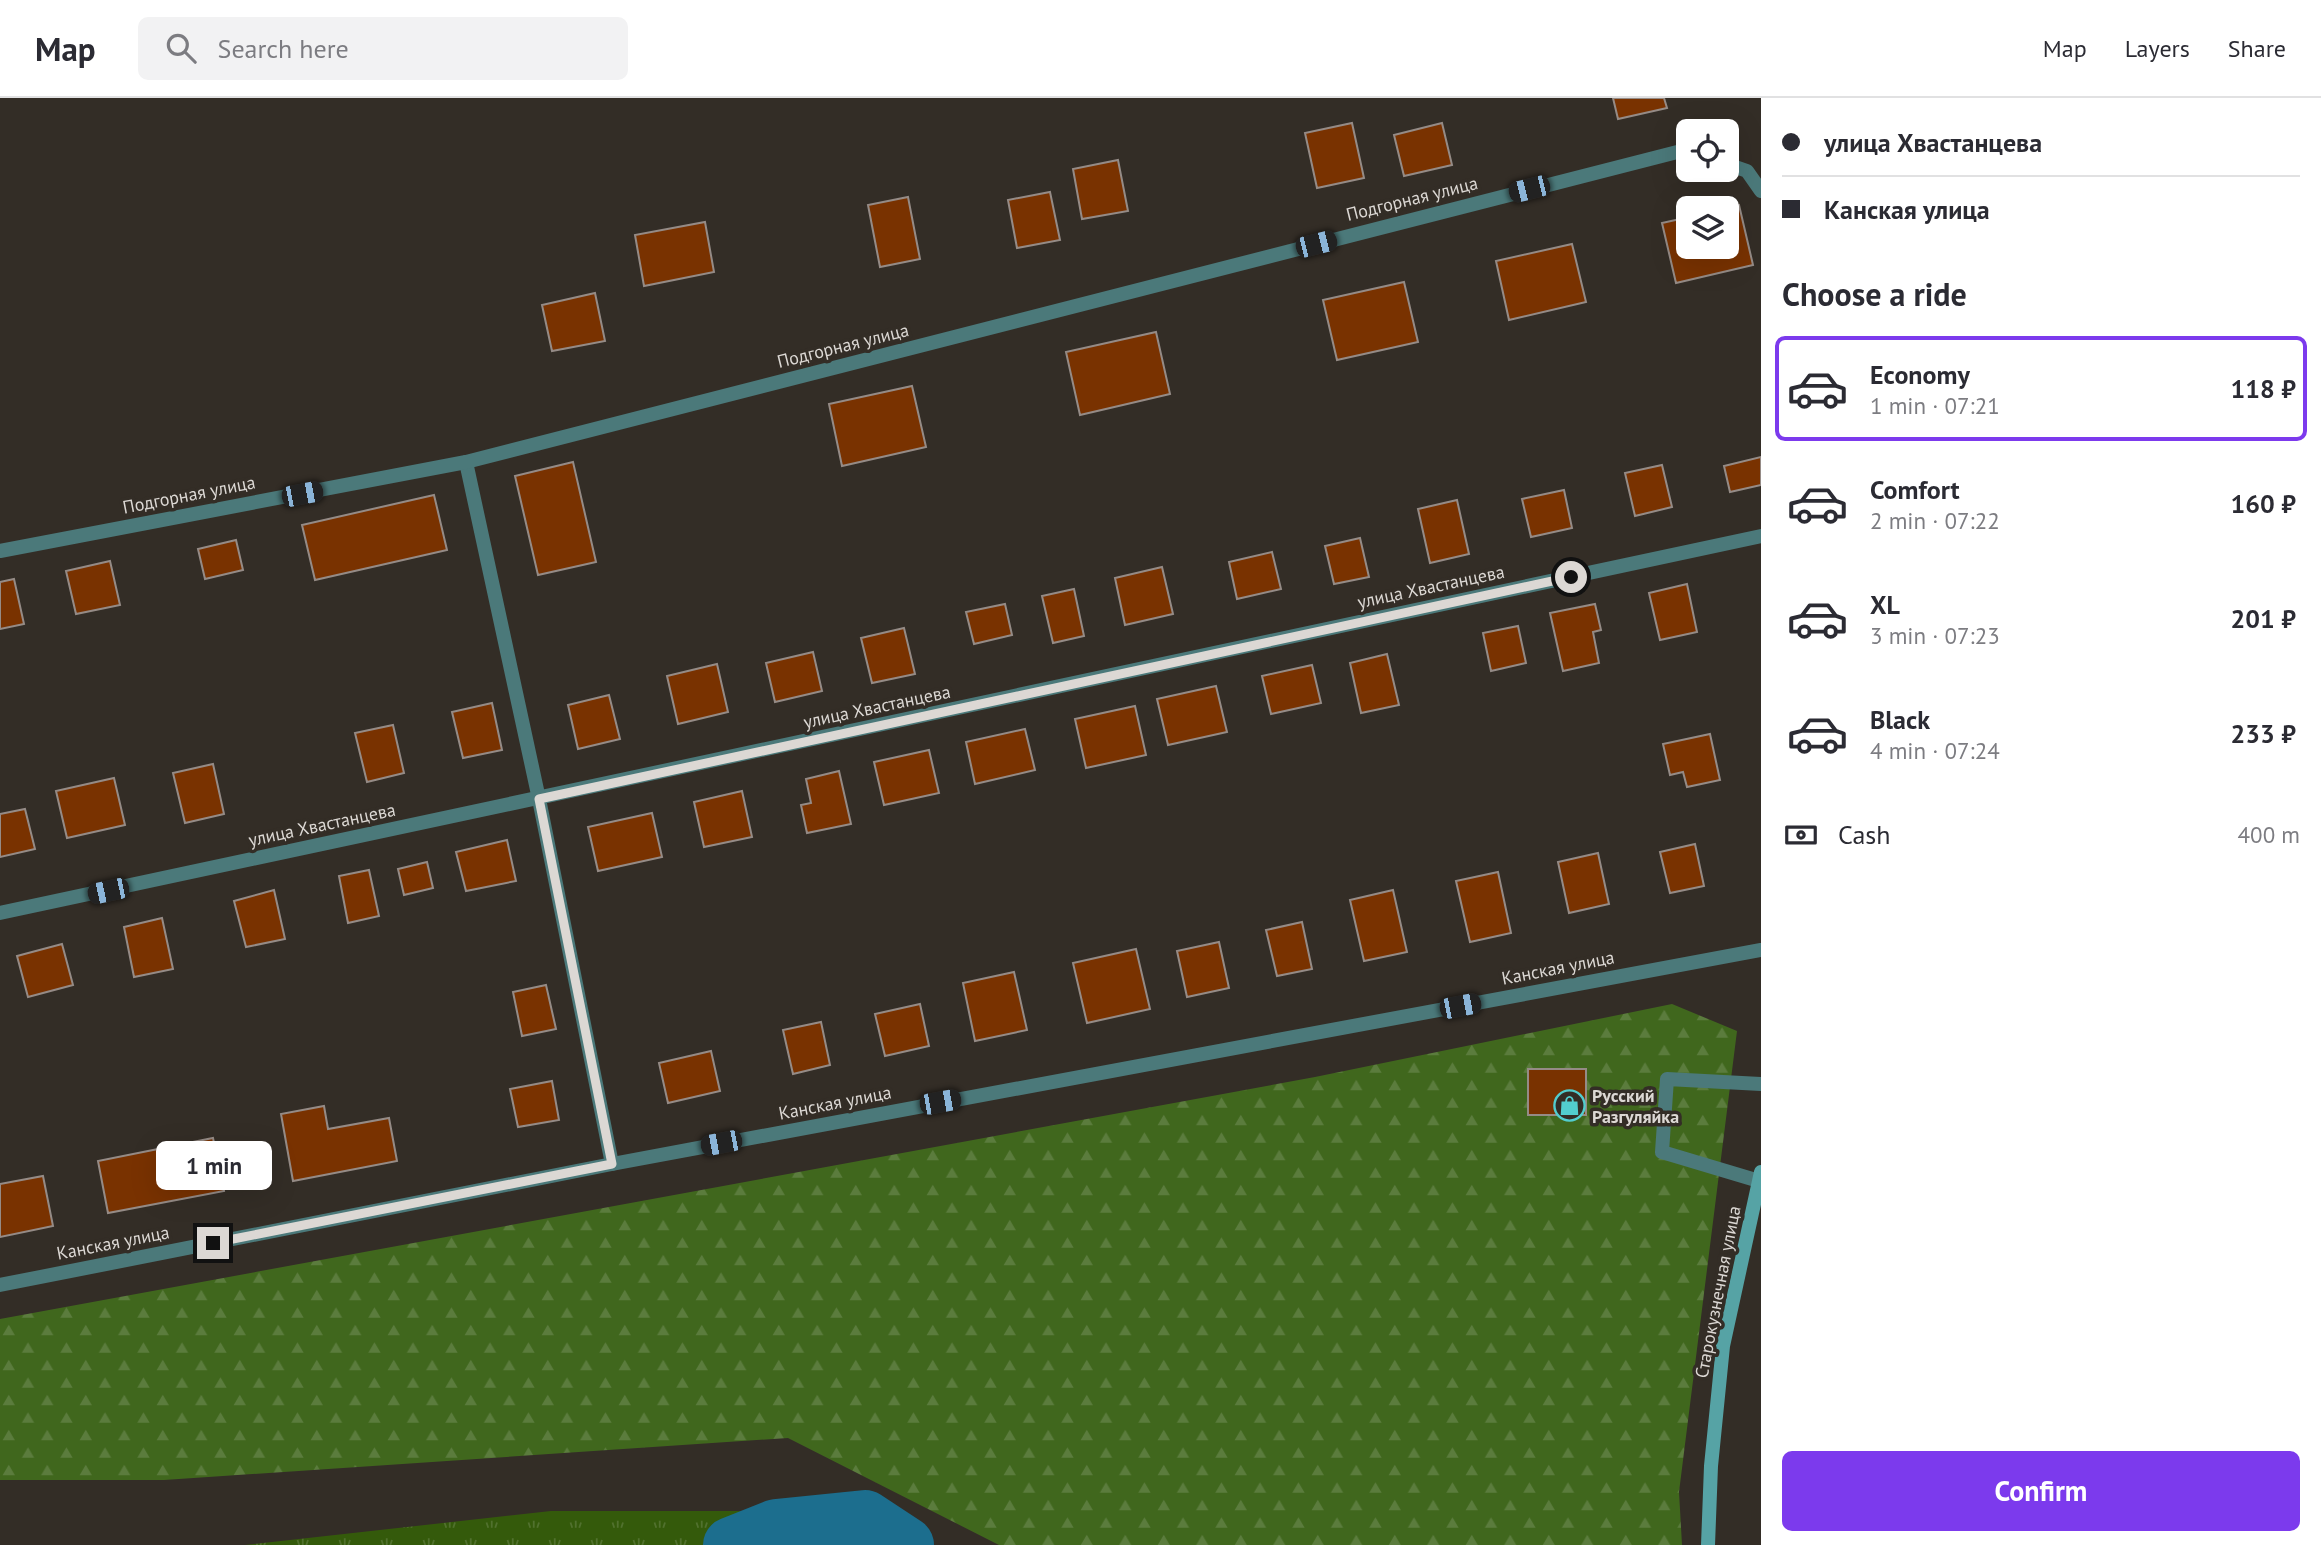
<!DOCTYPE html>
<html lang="en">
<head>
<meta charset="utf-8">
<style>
	:root { --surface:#fff; --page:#f2f2f3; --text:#2b2b33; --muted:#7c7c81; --line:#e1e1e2; --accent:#7c3aed }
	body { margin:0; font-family:"PT Sans",sans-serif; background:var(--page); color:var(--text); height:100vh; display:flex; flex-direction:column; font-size:26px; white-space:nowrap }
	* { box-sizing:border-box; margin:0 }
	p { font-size:23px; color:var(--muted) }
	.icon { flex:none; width:38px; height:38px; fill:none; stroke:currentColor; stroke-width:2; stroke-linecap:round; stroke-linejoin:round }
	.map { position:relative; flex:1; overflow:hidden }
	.drawer { display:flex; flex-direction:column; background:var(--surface); width:560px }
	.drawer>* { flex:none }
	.banner { display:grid; align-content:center; height:154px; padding:0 21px; background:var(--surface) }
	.fabs { position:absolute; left:1676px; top:21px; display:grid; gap:14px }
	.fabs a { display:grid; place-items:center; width:63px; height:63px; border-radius:10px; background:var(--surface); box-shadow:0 7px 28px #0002; font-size:35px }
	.end { position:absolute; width:32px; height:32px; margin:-16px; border:9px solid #dcd8d4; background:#111; box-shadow:0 0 0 4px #111 }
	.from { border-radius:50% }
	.bubble { position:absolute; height:49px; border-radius:10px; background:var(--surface); box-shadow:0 7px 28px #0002; font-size:23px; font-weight:600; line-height:49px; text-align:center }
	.car { position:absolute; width:21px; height:42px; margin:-21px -10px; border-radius:9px; box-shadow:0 0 5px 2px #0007; background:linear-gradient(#222 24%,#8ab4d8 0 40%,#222 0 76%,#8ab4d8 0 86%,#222 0) }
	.banner b { display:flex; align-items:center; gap:24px; height:66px; font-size:26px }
	.banner b+b { border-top:2px solid var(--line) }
	.banner i { width:18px; height:18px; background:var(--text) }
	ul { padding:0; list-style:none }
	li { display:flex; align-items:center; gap:21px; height:105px; margin:0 14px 10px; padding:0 7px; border:4px solid transparent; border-radius:10px }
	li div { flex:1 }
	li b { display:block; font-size:26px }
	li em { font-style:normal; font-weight:600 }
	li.selected { border-color:var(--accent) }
	li>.icon { width:63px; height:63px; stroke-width:1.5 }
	h2 { padding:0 21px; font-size:32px; line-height:84px }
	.pay { display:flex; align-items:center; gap:18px; height:77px; padding:0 21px; font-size:26px }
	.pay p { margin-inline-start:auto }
	.action { display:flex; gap:14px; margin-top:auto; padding:14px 21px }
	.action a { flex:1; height:80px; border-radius:10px; background:var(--accent); color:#fff; font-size:28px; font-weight:600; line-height:80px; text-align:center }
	header { display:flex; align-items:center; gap:42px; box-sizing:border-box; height:98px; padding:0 35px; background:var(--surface); border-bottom:2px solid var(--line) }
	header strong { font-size:33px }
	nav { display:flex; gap:38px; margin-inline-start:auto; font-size:24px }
	.search { width:490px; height:63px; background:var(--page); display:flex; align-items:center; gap:18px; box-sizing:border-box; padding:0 24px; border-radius:10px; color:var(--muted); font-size:26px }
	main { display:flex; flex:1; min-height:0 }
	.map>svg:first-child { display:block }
	.grass { fill:url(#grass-tufts) }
	.forest { fill:url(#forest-firs) }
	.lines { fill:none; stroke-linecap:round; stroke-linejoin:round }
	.river { stroke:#1c6e8e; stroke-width:56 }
	.building { fill:#793200; stroke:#958b86; stroke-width:2 }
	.service { stroke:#4b797a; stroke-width:14 }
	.minor { stroke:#4b797a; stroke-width:14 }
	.tertiary { stroke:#4b797a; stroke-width:14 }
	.secondary { stroke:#56a3a5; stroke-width:14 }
	.route { stroke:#dcd8d4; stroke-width:9 }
	.labels { text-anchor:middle; stroke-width:7; stroke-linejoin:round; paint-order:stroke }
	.street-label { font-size:18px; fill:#dcd8d4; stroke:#332d26 }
	.poi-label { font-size:18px; font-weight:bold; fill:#dcd8d4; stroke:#332d26; text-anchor:start }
</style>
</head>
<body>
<header>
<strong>Map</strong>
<div class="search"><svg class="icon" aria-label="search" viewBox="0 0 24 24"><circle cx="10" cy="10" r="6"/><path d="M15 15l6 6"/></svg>Search here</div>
<nav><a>Map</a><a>Layers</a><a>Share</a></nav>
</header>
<main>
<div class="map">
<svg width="1761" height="1447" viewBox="0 0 1761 1447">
	<defs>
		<pattern id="grass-tufts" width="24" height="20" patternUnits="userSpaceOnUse" patternTransform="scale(1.75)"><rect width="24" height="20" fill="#345a0b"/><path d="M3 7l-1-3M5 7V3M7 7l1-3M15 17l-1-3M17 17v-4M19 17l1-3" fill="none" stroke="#51712e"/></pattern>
		<pattern id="forest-firs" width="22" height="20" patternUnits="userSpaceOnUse" patternTransform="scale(1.75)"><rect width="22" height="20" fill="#40671d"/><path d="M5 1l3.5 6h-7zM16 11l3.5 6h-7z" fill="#5b7c3d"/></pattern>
	</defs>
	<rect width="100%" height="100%" fill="#332d26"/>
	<path class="grass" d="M551,1413H740L811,1447H245Z"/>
	<path class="forest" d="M1672,906L1737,933L1679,1394L1682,1447H999L788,1340L164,1382H0V1221L1315,979Z"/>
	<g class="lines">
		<path class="river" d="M731,1447L776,1429L865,1420L906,1447"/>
	</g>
	<g class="building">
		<path d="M1613,0H1664L1667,10L1618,21Z"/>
		<path d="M1352,25L1364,80L1317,90L1305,35Z"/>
		<path d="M1442,25L1452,67L1404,78L1394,37Z"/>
		<path d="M1118,62L1128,113L1082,121L1073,71Z"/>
		<path d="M1050,94L1060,142L1017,150L1008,102Z"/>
		<path d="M908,99L920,161L880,169L868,107Z"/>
		<path d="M1739,107L1753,167L1676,185L1662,125L1689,119V149H1727V110Z"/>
		<path d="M705,124L714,174L644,188L635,137Z"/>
		<path d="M1572,146L1586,204L1509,222L1496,163Z"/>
		<path d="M1404,184L1418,244L1337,262L1323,202Z"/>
		<path d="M595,195L605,243L552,253L542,207Z"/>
		<path d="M1156,234L1170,296L1080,317L1066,254Z"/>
		<path d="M912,288L926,349L842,368L829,306Z"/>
		<path d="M1761,359V387L1730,394L1724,368Z"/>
		<path d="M573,364L596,464L538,477L515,378Z"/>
		<path d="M1662,367L1672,409L1635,418L1625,375Z"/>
		<path d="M1564,392L1572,430L1531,439L1522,401Z"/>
		<path d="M434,397L447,452L315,482L302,427Z"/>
		<path d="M1457,402L1469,456L1430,465L1418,411Z"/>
		<path d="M1360,440L1369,479L1334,486L1325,448Z"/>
		<path d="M236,442L243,472L205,481L198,451Z"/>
		<path d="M1272,454L1281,491L1237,501L1229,464Z"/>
		<path d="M110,463L120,507L76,516L66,473Z"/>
		<path d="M1162,469L1173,516L1125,527L1115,480Z"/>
		<path d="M14,481L24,526L0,531V484Z"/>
		<path d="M1687,486L1697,534L1660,542L1649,495Z"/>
		<path d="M1074,491L1084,538L1053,545L1042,498Z"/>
		<path d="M1005,506L1012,537L974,546L966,514Z"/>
		<path d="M1595,506L1601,532L1593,534L1599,565L1563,573L1550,515Z"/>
		<path d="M1518,528L1526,565L1491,573L1483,535Z"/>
		<path d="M904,530L915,576L872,585L861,540Z"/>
		<path d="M813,554L822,593L775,604L766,565Z"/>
		<path d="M1387,556L1399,607L1361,615L1350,565Z"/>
		<path d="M717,566L728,614L678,626L667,578Z"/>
		<path d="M1312,567L1321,605L1271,616L1262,578Z"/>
		<path d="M1216,588L1227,634L1168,647L1157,601Z"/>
		<path d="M609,597L620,641L578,651L568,607Z"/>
		<path d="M492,605L502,652L463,660L452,614Z"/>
		<path d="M1135,608L1146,657L1086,670L1075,621Z"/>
		<path d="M393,627L404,675L367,684L355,635Z"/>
		<path d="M1025,631L1035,672L975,686L966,644Z"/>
		<path d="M1710,636L1720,682L1687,689L1683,674L1670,677L1663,646Z"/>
		<path d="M929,652L939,695L884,707L874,664Z"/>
		<path d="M213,666L224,716L185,725L173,675Z"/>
		<path d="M839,673L851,726L807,735L801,707L811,705L806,681Z"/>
		<path d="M114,680L125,727L67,740L56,693Z"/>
		<path d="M742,693L752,739L704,749L694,704Z"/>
		<path d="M25,711L35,751L0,759V716Z"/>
		<path d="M652,715L662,759L598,773L588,729Z"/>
		<path d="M507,742L516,783L466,793L456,754Z"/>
		<path d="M1695,746L1704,788L1670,795L1660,754Z"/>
		<path d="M1598,755L1609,806L1569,815L1558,764Z"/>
		<path d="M427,764L433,790L404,797L398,771Z"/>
		<path d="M369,772L379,818L348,825L339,778Z"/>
		<path d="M1498,774L1511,835L1470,844L1456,783Z"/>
		<path d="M274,792L285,841L246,849L234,803Z"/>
		<path d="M1393,792L1407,854L1364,863L1350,802Z"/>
		<path d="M162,820L173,871L134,879L124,829Z"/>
		<path d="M1302,824L1312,871L1277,878L1266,832Z"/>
		<path d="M1219,844L1229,890L1187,899L1177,853Z"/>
		<path d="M62,846L73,887L28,899L17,858Z"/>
		<path d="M1136,851L1150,911L1087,925L1073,865Z"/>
		<path d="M1014,874L1027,932L975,943L963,885Z"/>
		<path d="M546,887L556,931L522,938L513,894Z"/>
		<path d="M920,906L929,948L885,958L875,916Z"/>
		<path d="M821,924L830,967L793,976L783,932Z"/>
		<path d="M711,953L720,993L668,1005L659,965Z"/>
		<rect x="1528" y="971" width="58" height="46"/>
		<path d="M552,983L559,1022L518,1029L510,991Z"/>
		<path d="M324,1008L328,1031L389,1020L397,1063L293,1083L281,1016Z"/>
		<path d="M213,1040L224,1093L108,1115L98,1063Z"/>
		<path d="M43,1078L53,1128L0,1139V1086Z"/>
	</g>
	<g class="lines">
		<path class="service" d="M1759,1083L1662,1054L1667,981L1761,986"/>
		<g class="minor">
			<path d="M1727,66L1747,73L1761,93"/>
			<path d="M466,364L539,701L612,1066"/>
			<path d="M0,453L466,364L1689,51"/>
			<path d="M0,815L1761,438"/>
		</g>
		<path class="tertiary" d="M0,1187L612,1066L1761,852"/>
		<path class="secondary" d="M1708,1447L1711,1368L1723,1248L1761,1074"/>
	</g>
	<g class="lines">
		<path class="route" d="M213,1145L612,1066L539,701L1571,479"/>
	</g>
	<defs>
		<symbol id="shop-ring" viewBox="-11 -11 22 22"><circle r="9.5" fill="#332d26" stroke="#52cdce" stroke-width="1.5"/><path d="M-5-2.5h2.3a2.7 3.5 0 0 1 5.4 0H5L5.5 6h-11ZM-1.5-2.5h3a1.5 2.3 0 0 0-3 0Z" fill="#52cdce"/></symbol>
	</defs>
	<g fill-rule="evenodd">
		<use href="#shop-ring" x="1552" y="990" width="35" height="35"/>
	</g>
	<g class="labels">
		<g class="street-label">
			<text transform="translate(1412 101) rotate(-14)" y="6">Подгорная улица</text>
			<text transform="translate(843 248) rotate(-14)" y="6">Подгорная улица</text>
			<text transform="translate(189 397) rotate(-11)" y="6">Подгорная улица</text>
			<text transform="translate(1431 489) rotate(-12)" y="6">улица Хвастанцева</text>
			<text transform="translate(877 609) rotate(-12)" y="6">улица Хвастанцева</text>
			<text transform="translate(322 727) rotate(-12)" y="6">улица Хвастанцева</text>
			<text transform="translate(1558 870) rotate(-11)" y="6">Канская улица</text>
			<text transform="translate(835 1005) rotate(-11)" y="6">Канская улица</text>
			<text transform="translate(113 1145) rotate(-11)" y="6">Канская улица</text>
			<text transform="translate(1718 1194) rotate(-79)" y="6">Старокузнечная улица</text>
		</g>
		<g class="poi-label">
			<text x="1592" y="1004">Русский<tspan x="1592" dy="21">Разгуляйка</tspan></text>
		</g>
	</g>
</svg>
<div class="fabs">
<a><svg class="icon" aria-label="locate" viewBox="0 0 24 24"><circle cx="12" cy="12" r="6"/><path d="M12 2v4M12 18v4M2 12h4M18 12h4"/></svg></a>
<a><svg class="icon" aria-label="layers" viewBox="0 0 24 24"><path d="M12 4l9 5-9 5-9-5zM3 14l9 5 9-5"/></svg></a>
</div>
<i class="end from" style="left:1571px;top:479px"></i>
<i class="end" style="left:213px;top:1145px"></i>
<div class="bubble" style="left:156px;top:1043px;width:116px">1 min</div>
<i class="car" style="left:1529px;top:91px;rotate:256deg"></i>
<i class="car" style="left:1316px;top:146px;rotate:76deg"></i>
<i class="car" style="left:302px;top:396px;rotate:79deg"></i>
<i class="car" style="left:108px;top:793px;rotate:258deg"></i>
<i class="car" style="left:1460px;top:908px;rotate:79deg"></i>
<i class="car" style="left:940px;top:1004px;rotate:80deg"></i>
<i class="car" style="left:721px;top:1045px;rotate:259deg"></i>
</div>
<section class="drawer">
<div class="banner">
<b><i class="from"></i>улица Хвастанцева</b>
<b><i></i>Канская улица</b>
</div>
<h2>Choose a ride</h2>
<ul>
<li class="selected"><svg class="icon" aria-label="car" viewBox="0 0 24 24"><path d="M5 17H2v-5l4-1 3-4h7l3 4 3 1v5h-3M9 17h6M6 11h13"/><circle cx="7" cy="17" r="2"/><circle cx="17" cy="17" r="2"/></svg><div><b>Economy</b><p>1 min · 07:21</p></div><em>118 ₽</em></li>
<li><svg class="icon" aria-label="car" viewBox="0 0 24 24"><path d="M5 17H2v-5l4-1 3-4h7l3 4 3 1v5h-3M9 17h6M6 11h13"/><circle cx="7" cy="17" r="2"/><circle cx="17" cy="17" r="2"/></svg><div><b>Comfort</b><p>2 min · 07:22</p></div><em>160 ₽</em></li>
<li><svg class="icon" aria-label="car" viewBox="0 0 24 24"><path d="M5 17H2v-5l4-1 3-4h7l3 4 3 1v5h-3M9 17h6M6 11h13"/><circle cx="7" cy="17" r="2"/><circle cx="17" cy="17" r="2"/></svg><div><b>XL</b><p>3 min · 07:23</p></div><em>201 ₽</em></li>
<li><svg class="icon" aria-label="car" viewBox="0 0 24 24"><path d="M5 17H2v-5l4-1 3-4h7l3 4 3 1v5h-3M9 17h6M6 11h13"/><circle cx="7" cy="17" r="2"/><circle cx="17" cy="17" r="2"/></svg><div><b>Black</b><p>4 min · 07:24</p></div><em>233 ₽</em></li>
</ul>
<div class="pay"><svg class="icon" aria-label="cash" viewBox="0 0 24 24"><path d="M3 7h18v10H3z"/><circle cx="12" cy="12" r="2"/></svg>Cash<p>400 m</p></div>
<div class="action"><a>Confirm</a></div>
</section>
</main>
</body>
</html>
